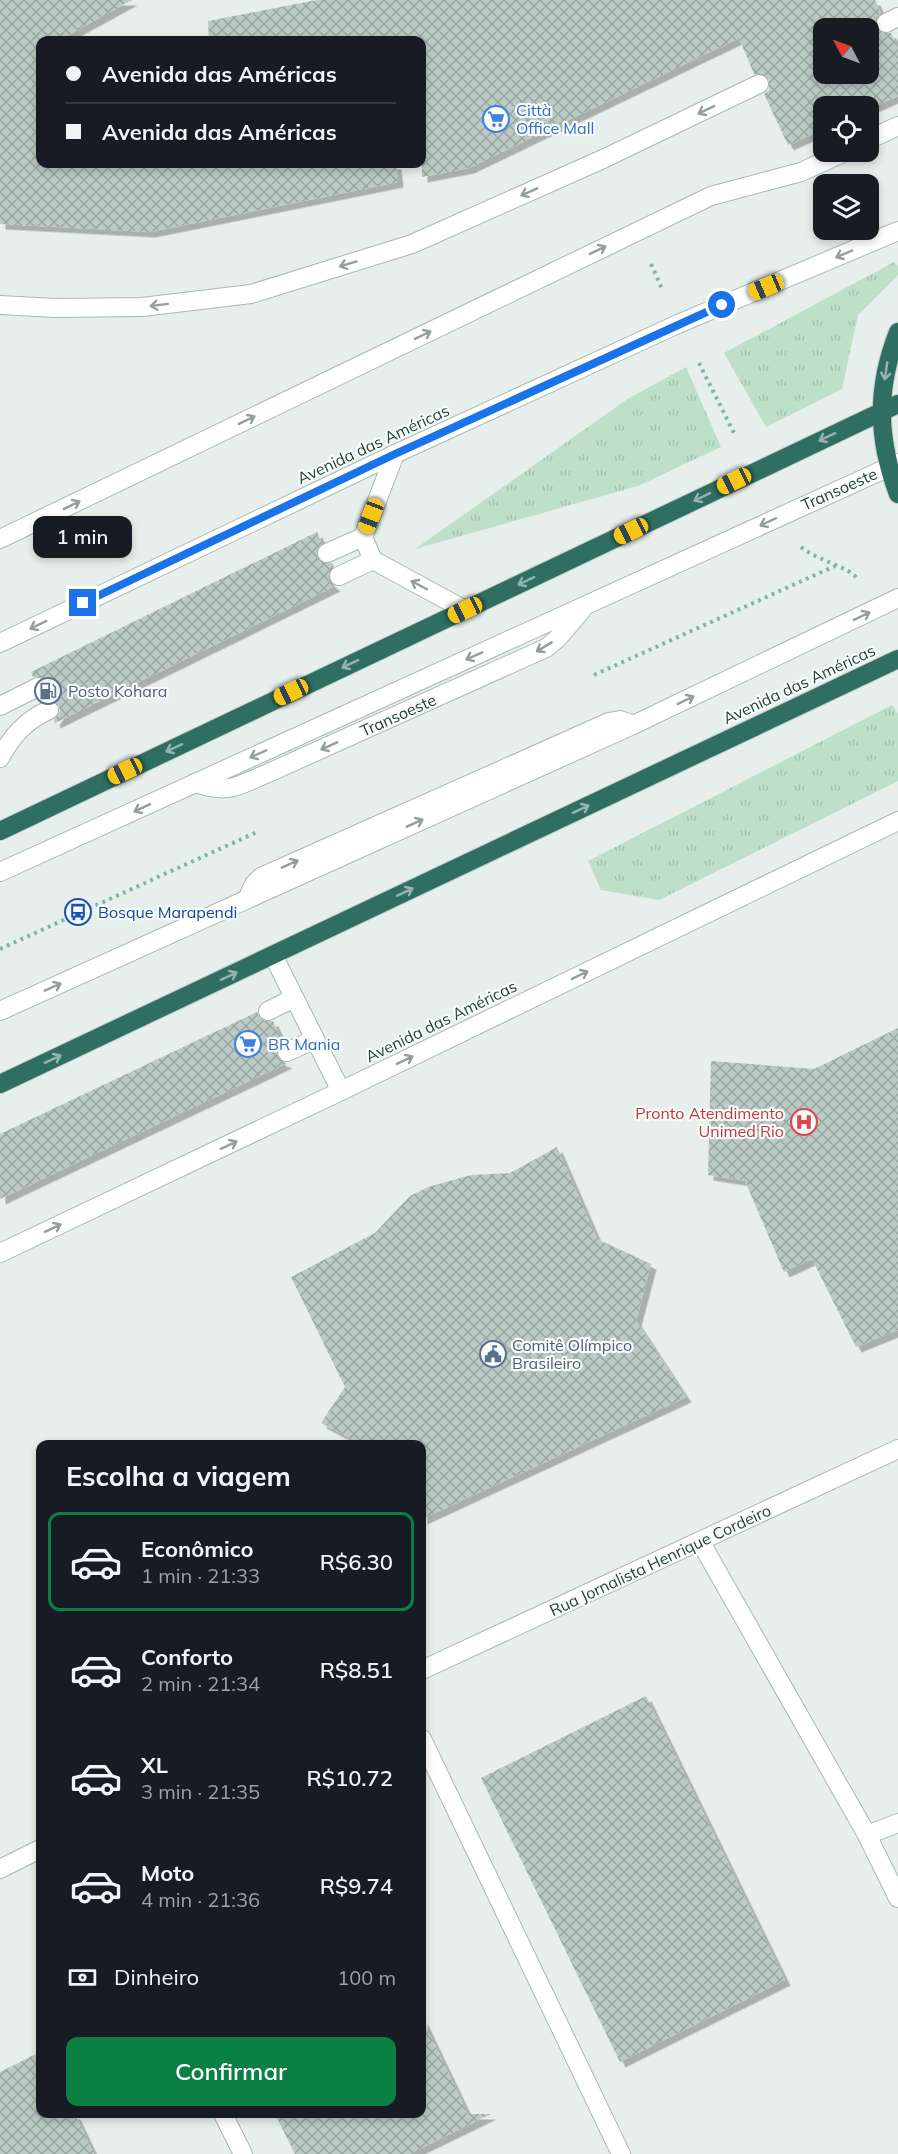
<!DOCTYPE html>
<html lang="pt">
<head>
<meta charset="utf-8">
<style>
	:root { --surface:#171b24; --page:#242831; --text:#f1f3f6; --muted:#9ea1a6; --line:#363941; --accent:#0b8043 }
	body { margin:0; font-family:Mulish,sans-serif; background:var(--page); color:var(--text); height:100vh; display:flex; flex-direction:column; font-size:22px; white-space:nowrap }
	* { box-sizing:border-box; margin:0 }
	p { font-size:20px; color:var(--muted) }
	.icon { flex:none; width:33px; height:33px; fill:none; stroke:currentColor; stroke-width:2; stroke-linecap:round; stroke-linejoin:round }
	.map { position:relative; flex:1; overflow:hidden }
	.details { position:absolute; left:36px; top:1440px; width:390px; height:678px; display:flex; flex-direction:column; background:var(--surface); border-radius:12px; box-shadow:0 3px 9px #0003 }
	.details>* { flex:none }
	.hud { position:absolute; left:36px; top:36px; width:390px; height:132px; border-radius:12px; box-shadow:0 3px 9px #0003; display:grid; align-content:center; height:132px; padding:0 30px; background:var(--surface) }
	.needle { width:39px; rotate:311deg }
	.buttons { position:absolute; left:813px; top:18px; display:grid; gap:12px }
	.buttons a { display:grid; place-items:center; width:66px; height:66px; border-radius:12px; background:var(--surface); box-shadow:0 3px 9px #0003; font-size:30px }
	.end { position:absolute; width:27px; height:27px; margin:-14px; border:8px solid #1a73e8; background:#fff; box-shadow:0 0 0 3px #fff }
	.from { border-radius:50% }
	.bubble { position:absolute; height:42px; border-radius:12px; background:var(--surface); box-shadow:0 3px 9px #0003; font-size:20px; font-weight:600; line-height:42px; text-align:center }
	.car { position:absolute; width:18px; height:36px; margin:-18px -9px; border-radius:8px; box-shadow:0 0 4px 2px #0007; background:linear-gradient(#f5c518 24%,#345 0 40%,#f5c518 0 76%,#345 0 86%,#f5c518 0) }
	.hud b { display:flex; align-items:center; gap:21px; height:57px; font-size:22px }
	.hud b+b { border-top:2px solid var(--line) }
	.hud i { width:15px; height:15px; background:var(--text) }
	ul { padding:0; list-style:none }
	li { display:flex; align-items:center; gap:18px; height:99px; margin:0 12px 9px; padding:0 18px; border:3px solid transparent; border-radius:12px }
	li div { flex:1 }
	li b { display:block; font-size:22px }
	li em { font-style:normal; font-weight:600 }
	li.current { border-color:var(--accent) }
	li>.icon { width:54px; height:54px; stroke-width:1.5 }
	h2 { padding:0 30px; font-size:27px; line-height:72px }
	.pay { display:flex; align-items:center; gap:15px; height:66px; padding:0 30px; font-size:22px }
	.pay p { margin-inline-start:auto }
	.cta { display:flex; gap:12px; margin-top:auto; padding:12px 30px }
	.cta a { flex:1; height:69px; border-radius:12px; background:var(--accent); color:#fff; font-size:24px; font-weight:600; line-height:69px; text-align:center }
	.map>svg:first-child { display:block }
	.grass { fill:url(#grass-tufts) }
	.building { fill:url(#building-cross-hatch); fill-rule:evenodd; filter:url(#shadow) }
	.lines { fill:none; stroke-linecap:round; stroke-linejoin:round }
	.lane-casing { stroke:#a8b8b2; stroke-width:20 }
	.street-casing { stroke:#a8b8b2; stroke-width:20 }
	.secondary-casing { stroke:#a4bbb3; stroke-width:20 }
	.highway-casing { stroke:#c2cac8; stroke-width:20 }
	.path { stroke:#86b3a5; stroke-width:4; stroke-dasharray:3 4.5; stroke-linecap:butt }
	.lane { stroke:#fff; stroke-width:18 }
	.street { stroke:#fff; stroke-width:18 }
	.secondary { stroke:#fff; stroke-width:18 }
	.highway { stroke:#2f6f62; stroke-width:18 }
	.oneway { stroke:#92a09c }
	.oneway2 { stroke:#93b5ae }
	.route { stroke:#1a73e8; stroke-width:8 }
	.labels { text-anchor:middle; stroke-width:4.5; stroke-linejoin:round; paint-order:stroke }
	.shop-label { font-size:16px; fill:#366cbe; stroke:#f7fbf9; text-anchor:start }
	.street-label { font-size:16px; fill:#24423a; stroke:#f7fbf9 }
	.service-label { font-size:16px; fill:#4e5e75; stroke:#f7fbf9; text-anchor:start }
	.transit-label { font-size:16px; fill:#164399; stroke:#f7fbf9; text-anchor:start }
	.health-label { font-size:16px; fill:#be3a42; stroke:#f7fbf9; text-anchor:end }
</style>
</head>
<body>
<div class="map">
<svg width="898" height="2154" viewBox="0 0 898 2154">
	<defs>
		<pattern id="grass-tufts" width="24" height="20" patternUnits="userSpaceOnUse" patternTransform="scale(1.5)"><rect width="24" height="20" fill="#bfe0c8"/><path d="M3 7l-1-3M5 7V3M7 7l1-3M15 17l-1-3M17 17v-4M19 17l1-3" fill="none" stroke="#a4c1ad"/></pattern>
		<pattern id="building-cross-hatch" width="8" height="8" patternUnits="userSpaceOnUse" patternTransform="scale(1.5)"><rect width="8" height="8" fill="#bbcac4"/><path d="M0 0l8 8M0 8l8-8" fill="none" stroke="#98a6a0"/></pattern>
		<filter id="shadow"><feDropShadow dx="5.5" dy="5.5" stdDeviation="0" flood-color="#0004"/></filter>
	</defs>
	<rect width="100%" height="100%" fill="#e6efeb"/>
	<g class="grass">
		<path d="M894,262L898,266V275L858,315L842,389L766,427L724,353Z"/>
		<path d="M686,367L721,447L638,486L415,549L629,398Z"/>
		<path d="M892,705L898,713V781L659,900L601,890L588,861Z"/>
	</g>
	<g class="building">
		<path d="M0,0H132L59,40H40V51L33,55L40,54V164H396L398,182L150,232L0,224Z"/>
		<path d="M317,0H875L881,13L876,17V27L880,33H891L898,47V96L868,109V106H824V129L788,145L764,94L769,90V80L765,74H754L739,38L469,168L422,177V40H209L208,21ZM824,28H868V74H824Z"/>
		<path d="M317,532L322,543L318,547L317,557L321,562L332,563L334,566L328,576L329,581L335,586L55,723L54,720L60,711L59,706L55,700H44L43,697L48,693V683L44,677H33L31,672Z"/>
		<path d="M257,1012L262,1021H273L283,1042L278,1046L277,1056L281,1061L287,1063L0,1199V1134Z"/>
		<path d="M898,1028V1330L856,1347L812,1259L784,1272L745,1181L708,1175L711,1061L814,1069Z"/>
		<path d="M557,1147L597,1239L651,1264L636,1321L686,1397L422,1519V1444H361L321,1423L345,1387L291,1277L375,1233L410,1196L428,1187L471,1175L510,1173Z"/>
		<path d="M646,1696L785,1980L620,2062L481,1778Z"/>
		<path d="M422,2018L468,2114H491L409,2154H295L275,2114H422Z"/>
		<path d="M40,2052V2114H75L94,2154H0V2072Z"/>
	</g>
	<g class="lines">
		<defs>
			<g id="lane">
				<path d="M886,23L898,17"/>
				<path d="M868,140L898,126"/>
				<path d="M0,305L56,308L142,307L251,294L412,244L603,159L759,84"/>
				<path d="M363,537L373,560L465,610"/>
				<path d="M0,539L711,196L801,172L845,152"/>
				<path d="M327,553L363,537L395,454"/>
				<path d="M339,576L373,560"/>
				<path d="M0,706L38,687"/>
				<path d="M0,758C12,736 26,720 49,710"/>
				<path d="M195,783C229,794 235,787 266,774L546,648L557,639L582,610"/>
				<path d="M0,872L898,463"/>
				<path d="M247,899L254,884L261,877L609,722L620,720L633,725"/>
				<path d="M273,955L341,1091"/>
				<path d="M0,1011L633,725L898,598"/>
				<path d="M268,1011L294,998"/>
				<path d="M287,1052L315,1039"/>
				<path d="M700,1541L867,1835L898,1823"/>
				<path d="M867,1835L898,1898"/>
			</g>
			<g id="street">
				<path d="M422,1670L898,1449"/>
				<path d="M422,1739L621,2154"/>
				<path d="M0,1869L40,1849"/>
				<path d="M223,2114L243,2154"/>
			</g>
			<g id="secondary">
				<path d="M0,643L395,454L678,324L898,231"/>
				<path d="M0,1253L341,1091L898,821"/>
			</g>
			<g id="highway">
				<path d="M898,332C876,388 877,438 898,494"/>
				<path d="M0,831L898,404"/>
				<path d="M0,1084L898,659"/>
			</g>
		</defs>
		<use href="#lane" class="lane-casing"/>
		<use href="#street" class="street-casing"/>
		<use href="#secondary" class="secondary-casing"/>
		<use href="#highway" class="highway-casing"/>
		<g class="path">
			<path d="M651,264L663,291"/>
			<path d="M699,363L736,437"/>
			<path d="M801,547C818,561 845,565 857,578"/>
			<path d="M594,675L835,566"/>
			<path d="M0,949L257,832"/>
		</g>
		<use href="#lane" class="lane"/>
		<use href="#street" class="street"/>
		<use href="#secondary" class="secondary"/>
		<use href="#highway" class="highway"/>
	</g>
	<defs><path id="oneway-shaft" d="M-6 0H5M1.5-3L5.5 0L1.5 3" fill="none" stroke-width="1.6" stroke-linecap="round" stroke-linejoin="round" transform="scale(1.5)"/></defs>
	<g class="oneway">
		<use href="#oneway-shaft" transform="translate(706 110) rotate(154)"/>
		<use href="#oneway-shaft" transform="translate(529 192) rotate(156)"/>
		<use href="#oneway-shaft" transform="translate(598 250) rotate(-26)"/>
		<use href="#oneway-shaft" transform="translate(844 254) rotate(157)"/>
		<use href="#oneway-shaft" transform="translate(348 264) rotate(163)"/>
		<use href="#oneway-shaft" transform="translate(159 305) rotate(173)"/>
		<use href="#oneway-shaft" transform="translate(423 335) rotate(-26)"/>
		<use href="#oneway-shaft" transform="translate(247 420) rotate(-26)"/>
		<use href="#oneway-shaft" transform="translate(72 505) rotate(-26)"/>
		<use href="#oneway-shaft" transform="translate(768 522) rotate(155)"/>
		<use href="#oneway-shaft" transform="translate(419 585) rotate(-152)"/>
		<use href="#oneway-shaft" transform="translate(862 616) rotate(-26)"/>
		<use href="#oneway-shaft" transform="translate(38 625) rotate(154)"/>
		<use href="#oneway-shaft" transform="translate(544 647) rotate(149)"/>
		<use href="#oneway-shaft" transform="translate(474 656) rotate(156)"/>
		<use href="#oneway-shaft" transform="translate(686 700) rotate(-26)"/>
		<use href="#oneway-shaft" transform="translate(329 746) rotate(156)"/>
		<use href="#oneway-shaft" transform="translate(258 754) rotate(156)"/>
		<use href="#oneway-shaft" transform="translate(142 808) rotate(155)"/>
		<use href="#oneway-shaft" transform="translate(415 823) rotate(-24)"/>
		<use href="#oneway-shaft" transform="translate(290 864) rotate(-24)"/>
		<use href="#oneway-shaft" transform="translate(580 975) rotate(-26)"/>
		<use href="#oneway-shaft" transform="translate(53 987) rotate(-24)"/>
		<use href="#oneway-shaft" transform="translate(405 1060) rotate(-26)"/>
		<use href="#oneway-shaft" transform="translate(229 1145) rotate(-25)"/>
		<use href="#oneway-shaft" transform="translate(53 1228) rotate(-25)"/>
	</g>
	<g class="oneway2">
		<use href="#oneway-shaft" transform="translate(886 371) rotate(98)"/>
		<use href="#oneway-shaft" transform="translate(827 437) rotate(155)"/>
		<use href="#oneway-shaft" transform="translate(702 497) rotate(154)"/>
		<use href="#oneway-shaft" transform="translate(526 581) rotate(154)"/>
		<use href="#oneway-shaft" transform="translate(350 664) rotate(155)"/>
		<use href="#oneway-shaft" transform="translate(174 748) rotate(155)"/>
		<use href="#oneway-shaft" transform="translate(581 809) rotate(-25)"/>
		<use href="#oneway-shaft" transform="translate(405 892) rotate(-25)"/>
		<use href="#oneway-shaft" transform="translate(229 976) rotate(-25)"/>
		<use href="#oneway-shaft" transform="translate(53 1059) rotate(-25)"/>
	</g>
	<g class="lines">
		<path class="route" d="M83,603L395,454L722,305"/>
	</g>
	<defs>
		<symbol id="supermarket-ring" viewBox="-11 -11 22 22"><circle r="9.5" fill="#f7fbf9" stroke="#3f7fe0" stroke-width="1.5"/><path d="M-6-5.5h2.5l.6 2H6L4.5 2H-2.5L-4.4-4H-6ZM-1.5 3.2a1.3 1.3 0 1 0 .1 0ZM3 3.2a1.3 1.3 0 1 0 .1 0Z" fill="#3f7fe0"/></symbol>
		<symbol id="fuel-ring" viewBox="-11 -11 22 22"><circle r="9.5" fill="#f7fbf9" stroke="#5c6f8a" stroke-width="1.5"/><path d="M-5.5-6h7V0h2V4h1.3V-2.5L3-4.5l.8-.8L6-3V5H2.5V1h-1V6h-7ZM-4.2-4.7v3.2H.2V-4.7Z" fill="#5c6f8a"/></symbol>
		<symbol id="bus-ring" viewBox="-11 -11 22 22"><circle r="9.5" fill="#f7fbf9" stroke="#1a4fb4" stroke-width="1.5"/><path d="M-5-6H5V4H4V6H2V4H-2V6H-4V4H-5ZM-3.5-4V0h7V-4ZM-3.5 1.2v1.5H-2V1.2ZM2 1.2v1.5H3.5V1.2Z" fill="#1a4fb4"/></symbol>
		<symbol id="hospital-ring" viewBox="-11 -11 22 22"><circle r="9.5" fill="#f7fbf9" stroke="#e0444e" stroke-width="1.5"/><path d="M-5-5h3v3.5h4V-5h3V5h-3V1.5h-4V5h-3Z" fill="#e0444e"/></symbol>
		<symbol id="civic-ring" viewBox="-11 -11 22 22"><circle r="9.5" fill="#f7fbf9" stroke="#5c6f8a" stroke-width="1.5"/><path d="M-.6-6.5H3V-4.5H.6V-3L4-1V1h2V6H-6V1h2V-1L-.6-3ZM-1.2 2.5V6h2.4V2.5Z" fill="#5c6f8a"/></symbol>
	</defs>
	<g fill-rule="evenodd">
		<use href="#supermarket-ring" x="481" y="104" width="30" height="30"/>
		<use href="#fuel-ring" x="33" y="676" width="30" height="30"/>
		<use href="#bus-ring" x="63" y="897" width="30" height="30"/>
		<use href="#supermarket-ring" x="233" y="1029" width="30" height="30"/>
		<use href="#hospital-ring" x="789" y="1107" width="30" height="30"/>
		<use href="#civic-ring" x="478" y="1339" width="30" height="30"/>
	</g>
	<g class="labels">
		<g class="shop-label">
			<text x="516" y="116">Città<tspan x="516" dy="18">Office Mall</tspan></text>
			<text x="268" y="1050">BR Mania</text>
		</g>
		<g class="street-label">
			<text transform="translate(373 444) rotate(-25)" y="6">Avenida das Américas</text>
			<text transform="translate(839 489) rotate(-24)" y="6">Transoeste</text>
			<text transform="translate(799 684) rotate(-25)" y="6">Avenida das Américas</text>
			<text transform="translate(398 715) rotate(-24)" y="6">Transoeste</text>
			<text transform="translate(441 1021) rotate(-26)" y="6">Avenida das Américas</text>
			<text transform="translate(660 1560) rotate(-25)" y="6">Rua Jornalista Henrique Cordeiro</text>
		</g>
		<g class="service-label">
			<text x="68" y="697">Posto Kohara</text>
			<text x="512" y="1351">Comitê Olímpico<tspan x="512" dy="18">Brasileiro</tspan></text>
		</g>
		<g class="transit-label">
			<text x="98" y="918">Bosque Marapendi</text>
		</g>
		<g class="health-label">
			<text x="784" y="1119">Pronto Atendimento<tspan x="784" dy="18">Unimed Rio</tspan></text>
		</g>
	</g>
</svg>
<div class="buttons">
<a><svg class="needle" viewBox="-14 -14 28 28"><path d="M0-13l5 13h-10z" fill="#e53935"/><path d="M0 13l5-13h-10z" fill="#9ea1a6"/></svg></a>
<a><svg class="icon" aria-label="locate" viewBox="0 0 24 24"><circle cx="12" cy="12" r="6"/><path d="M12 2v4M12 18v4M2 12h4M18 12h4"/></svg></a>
<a><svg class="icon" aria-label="layers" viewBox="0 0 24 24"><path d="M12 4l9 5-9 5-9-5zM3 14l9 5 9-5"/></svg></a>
</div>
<i class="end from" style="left:722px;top:305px"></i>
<i class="end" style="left:83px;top:603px"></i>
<div class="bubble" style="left:33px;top:516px;width:99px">1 min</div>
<i class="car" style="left:766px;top:287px;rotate:247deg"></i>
<i class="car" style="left:734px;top:481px;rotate:244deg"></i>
<i class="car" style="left:371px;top:516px;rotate:201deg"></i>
<i class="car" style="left:631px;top:531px;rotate:244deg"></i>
<i class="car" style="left:465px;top:610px;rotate:245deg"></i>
<i class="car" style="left:291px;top:692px;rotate:245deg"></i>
<i class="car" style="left:125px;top:771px;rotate:245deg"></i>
<div class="hud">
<b><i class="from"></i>Avenida das Américas</b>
<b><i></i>Avenida das Américas</b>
</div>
<section class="details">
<h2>Escolha a viagem</h2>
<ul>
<li class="current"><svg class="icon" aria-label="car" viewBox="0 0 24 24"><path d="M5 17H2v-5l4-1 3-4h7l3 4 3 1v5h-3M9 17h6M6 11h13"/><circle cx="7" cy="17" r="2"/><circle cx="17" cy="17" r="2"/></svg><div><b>Econômico</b><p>1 min · 21:33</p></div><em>R$6.30</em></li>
<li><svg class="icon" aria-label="car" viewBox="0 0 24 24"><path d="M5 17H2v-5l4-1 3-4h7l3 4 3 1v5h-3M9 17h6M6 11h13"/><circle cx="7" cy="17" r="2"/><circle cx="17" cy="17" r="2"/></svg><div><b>Conforto</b><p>2 min · 21:34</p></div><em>R$8.51</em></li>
<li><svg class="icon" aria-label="car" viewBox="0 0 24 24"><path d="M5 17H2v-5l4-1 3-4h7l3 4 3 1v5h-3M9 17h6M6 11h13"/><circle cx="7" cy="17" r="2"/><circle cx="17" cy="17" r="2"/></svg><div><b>XL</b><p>3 min · 21:35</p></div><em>R$10.72</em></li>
<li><svg class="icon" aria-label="car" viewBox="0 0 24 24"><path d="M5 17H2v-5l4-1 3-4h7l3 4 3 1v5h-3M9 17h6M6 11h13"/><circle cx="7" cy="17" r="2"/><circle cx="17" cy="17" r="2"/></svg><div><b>Moto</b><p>4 min · 21:36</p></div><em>R$9.74</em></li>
</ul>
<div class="pay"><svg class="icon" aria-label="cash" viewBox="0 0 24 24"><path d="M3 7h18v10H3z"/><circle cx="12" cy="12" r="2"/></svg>Dinheiro<p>100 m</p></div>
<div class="cta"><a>Confirmar</a></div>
</section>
</div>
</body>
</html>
